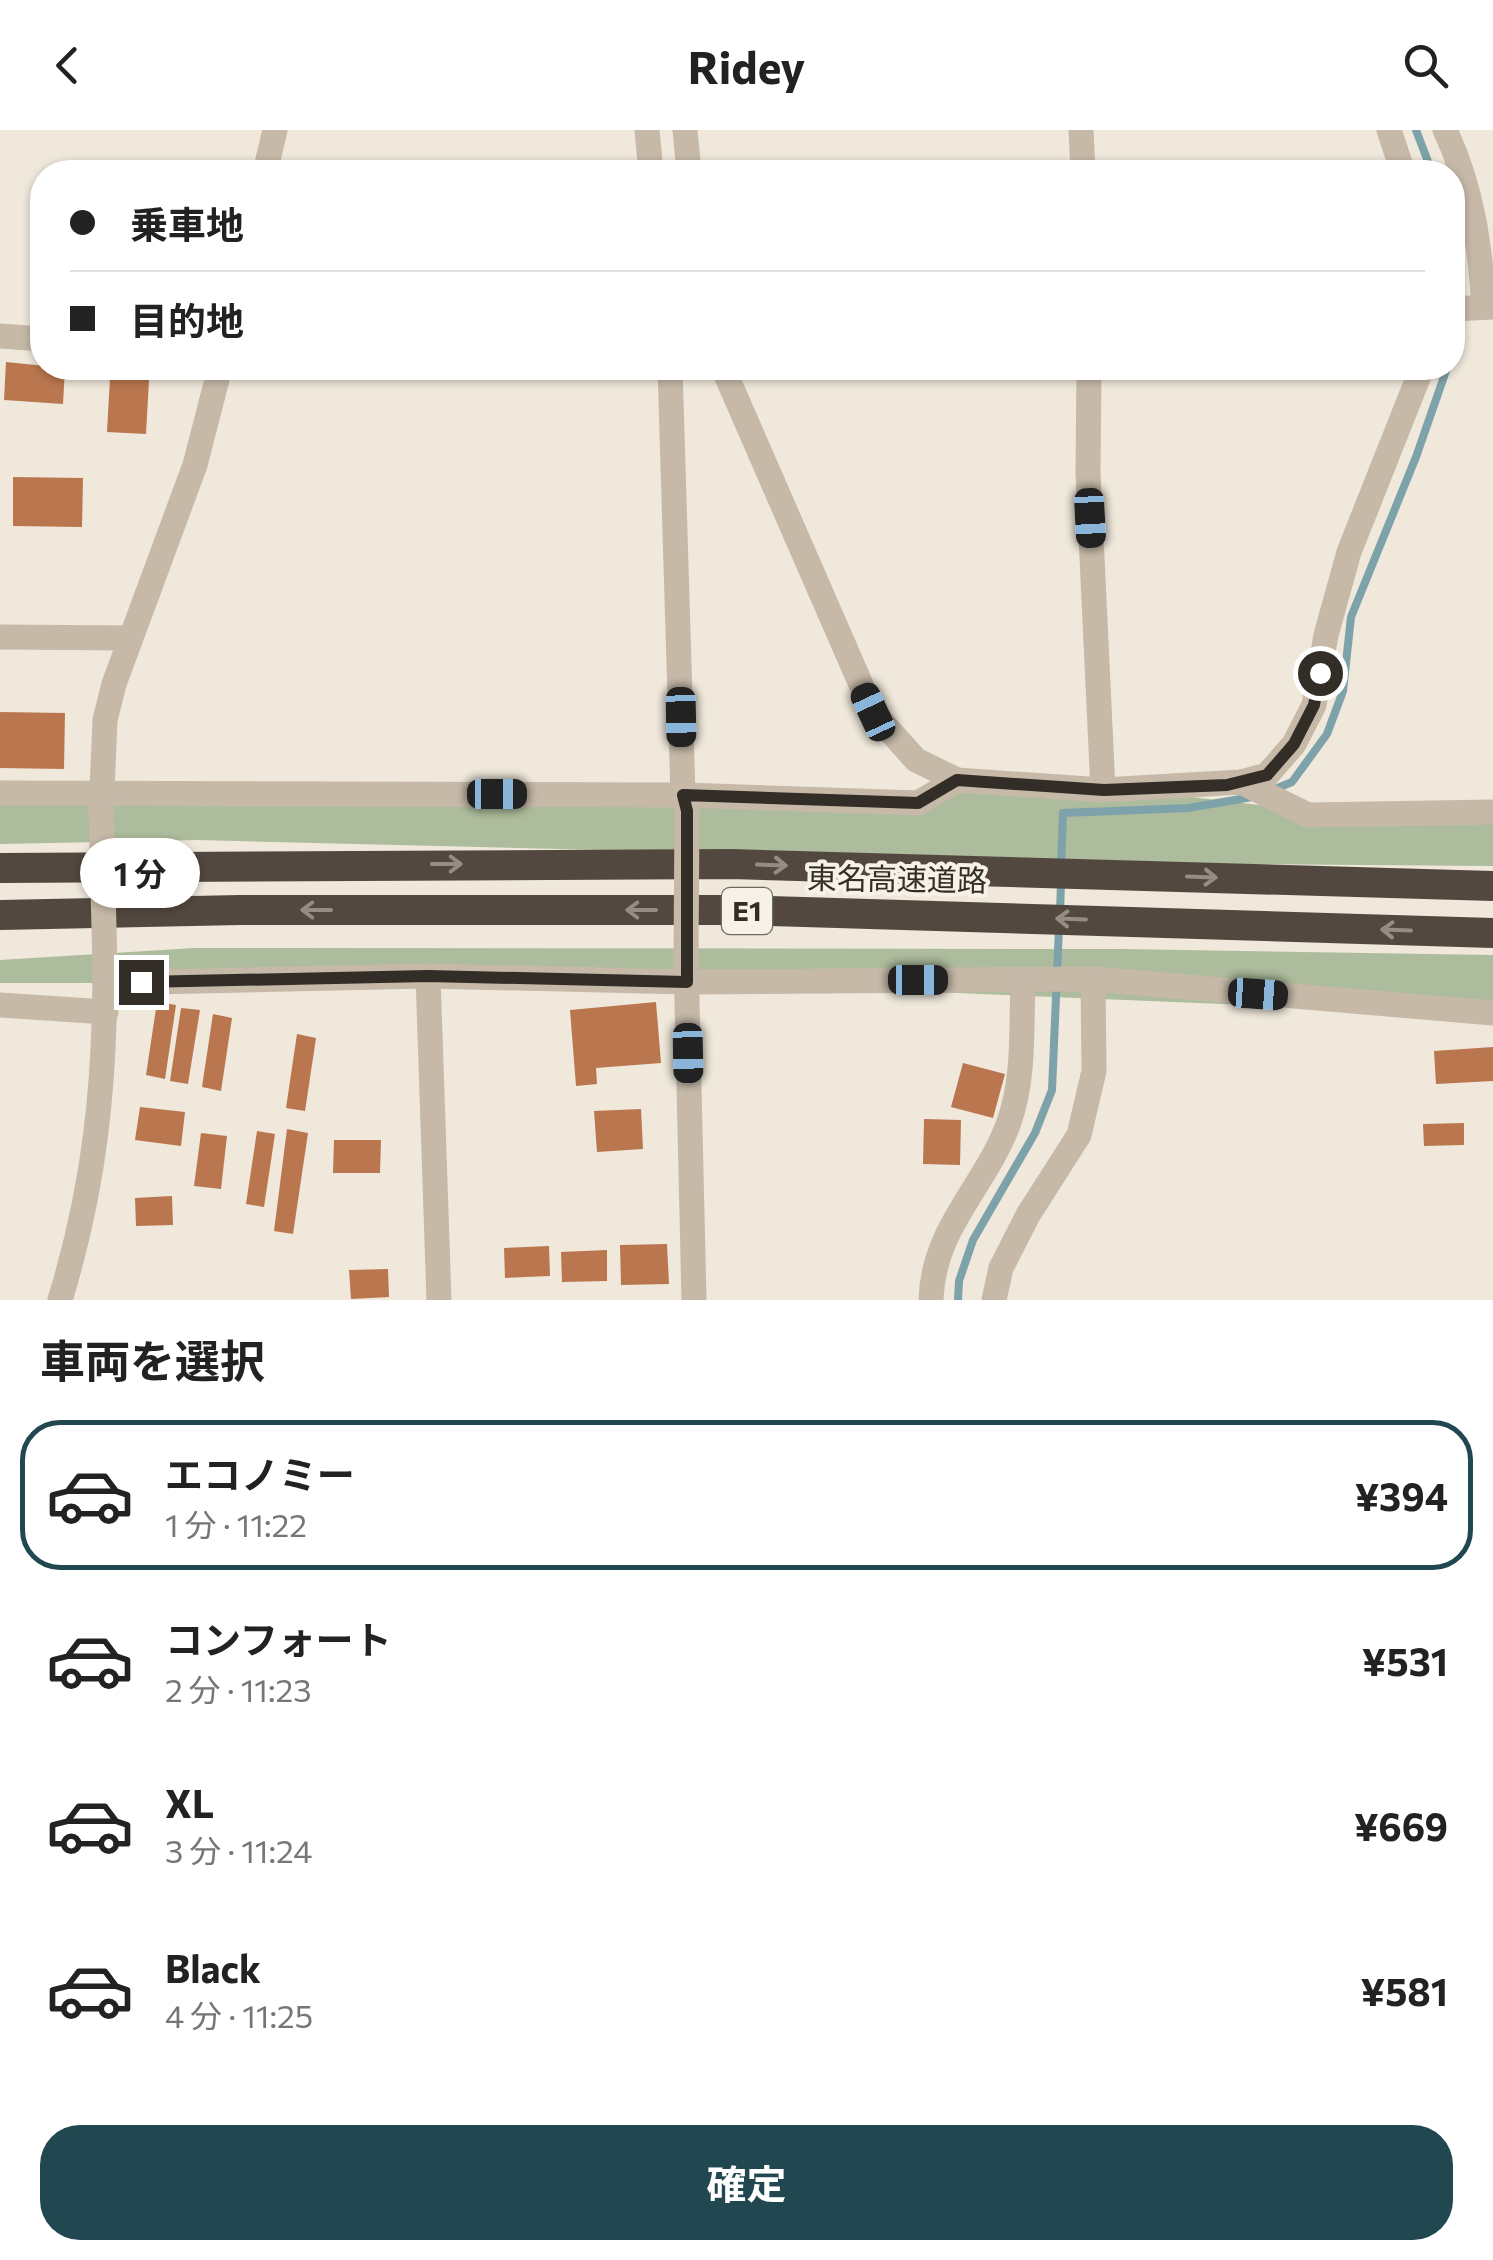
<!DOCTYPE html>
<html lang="ja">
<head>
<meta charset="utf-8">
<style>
	:root { --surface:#fff; --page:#f2f2f2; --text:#222; --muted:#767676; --line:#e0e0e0; --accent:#214750 }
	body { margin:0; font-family:Commissioner,"Noto Sans JP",sans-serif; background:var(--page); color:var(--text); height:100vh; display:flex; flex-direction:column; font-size:38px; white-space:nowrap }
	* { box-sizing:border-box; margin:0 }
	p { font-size:32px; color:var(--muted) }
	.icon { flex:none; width:55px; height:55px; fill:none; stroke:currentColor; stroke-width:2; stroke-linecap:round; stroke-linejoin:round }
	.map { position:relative; height:1170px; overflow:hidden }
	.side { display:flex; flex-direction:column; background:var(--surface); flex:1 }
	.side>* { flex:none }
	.hud { position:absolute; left:30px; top:30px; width:1435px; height:220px; border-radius:40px; box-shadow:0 2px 8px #0004; display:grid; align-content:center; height:220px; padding:0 40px; background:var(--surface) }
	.end { position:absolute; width:45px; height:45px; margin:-22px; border:12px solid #332d27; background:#fff; box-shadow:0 0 0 5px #fff }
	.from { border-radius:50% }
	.bubble { position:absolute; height:70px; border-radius:35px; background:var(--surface); box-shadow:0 2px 8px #0004; font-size:32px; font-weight:700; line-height:70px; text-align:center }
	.car { position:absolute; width:30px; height:60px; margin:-30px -15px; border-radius:12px; box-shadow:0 0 8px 2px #0007; background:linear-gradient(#222 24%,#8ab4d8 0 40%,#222 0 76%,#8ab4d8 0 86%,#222 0) }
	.hud b { display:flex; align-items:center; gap:35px; height:95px; font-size:38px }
	.hud b+b { border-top:2px solid var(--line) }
	.hud i { width:25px; height:25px; background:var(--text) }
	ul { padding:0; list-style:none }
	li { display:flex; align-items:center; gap:30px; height:150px; margin:0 20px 15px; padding:0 20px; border:5px solid transparent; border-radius:40px }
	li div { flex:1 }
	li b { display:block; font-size:38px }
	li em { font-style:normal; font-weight:700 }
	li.selected { border-color:var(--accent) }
	li>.icon { width:90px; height:90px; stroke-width:1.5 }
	h2 { padding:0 40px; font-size:45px; line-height:120px }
	.button { display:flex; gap:20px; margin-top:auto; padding:20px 40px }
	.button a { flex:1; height:115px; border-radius:40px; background:var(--accent); color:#fff; font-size:40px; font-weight:700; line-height:115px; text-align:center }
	header { display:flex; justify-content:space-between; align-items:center; height:130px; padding:0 40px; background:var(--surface); font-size:45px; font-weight:700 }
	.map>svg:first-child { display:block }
	.green { fill:#adbc9c }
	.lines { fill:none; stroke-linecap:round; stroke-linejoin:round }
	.stream { stroke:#7da2a9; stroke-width:8 }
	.building { fill:#ba764e }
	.minor { stroke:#c6b9a8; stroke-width:25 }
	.tertiary { stroke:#c6b9a8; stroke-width:25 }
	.motorway { stroke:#53483f; stroke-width:30 }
	.tertiary-bridge { stroke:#c6b9a8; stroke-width:25 }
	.oneway { stroke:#958c82 }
	.route { stroke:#332d27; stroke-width:12 }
	.labels { text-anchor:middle; stroke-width:8; stroke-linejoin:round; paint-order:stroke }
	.shield { fill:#f7f2e7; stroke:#6e6861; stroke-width:2.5 }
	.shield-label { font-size:28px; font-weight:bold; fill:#332d27 }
	.street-label { font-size:30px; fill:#332d27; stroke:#f7f2e7 }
</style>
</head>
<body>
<header><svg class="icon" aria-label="back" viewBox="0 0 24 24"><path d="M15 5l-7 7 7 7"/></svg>Ridey<svg class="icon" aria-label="search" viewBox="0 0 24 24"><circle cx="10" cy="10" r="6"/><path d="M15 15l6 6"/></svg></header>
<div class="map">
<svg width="1493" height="1170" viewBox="0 0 1493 1170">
	<rect width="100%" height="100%" fill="#efe8db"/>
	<g class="green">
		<path d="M957,650L1123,659L1413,693L1493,691V736L1126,733L198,710L0,714V664L918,673Z"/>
		<path d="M195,818L1123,819L1493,825V885L687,852L0,853V830Z"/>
	</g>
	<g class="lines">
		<g class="stream">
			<path d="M1416,0L1432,42"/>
			<path d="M1452,101C1462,142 1466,182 1452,222"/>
			<path d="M1270,661L1292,652L1327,604L1343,561L1351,487L1416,327L1447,238"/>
			<path d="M1061,738L1063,683L1188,678L1252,667"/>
			<path d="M1060,783L1061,752"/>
			<path d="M958,1170L959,1151L973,1110L1035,1003L1052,960L1059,797"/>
		</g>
	</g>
	<g class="building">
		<path d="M6,232L65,238L63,274L4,270Z"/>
		<path d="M110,248L149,250L146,304L107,302Z"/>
		<path d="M13,347L83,348L82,397L13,396Z"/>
		<path d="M0,582L65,583L64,639L0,638Z"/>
		<path d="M157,872L176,875L165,949L146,945Z"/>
		<path d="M656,872L661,933L596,938L597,954L576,956L570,880Z"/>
		<path d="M181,878L200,880L188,954L170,951Z"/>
		<path d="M213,884L232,888L221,961L202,957Z"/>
		<path d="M297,904L316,908L305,981L286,978Z"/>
		<path d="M1493,917V951L1436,954L1434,921Z"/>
		<path d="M963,933L1005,944L993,988L951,977Z"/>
		<path d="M140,977L185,982L181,1016L135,1010Z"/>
		<path d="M641,979L643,1019L597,1022L594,981Z"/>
		<path d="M924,989L961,990L960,1035L923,1034Z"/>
		<path d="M1464,993V1015L1424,1016L1423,994Z"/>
		<path d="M287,999L308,1003L293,1104L274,1101Z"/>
		<path d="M257,1001L275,1004L264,1077L246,1074Z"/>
		<path d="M201,1003L227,1006L221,1059L194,1056Z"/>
		<path d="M334,1010H381L380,1043H333Z"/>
		<path d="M172,1066L173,1095L136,1096L135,1068Z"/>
		<path d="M667,1114L669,1154L621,1155L620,1115Z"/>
		<path d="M549,1116L550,1146L505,1148L504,1118Z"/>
		<path d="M607,1120V1151L562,1152L561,1122Z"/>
		<path d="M388,1139L389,1167L351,1169L349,1140Z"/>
	</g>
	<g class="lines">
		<g class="minor">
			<path d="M647,0L651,42"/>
			<path d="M685,0L689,42"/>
			<path d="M1081,0L1083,42"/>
			<path d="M1389,0L1403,42"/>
			<path d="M1445,0C1472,57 1480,115 1484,177"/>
			<path d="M670,238L683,665L687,681"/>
			<path d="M723,238L873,582L916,630L957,650L1103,660L1241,652L1267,645L1294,614L1314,575L1326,505L1349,422L1422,238"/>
			<path d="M1089,238L1088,343L1103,660"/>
			<path d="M0,507L130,508"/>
			<path d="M1241,652L1308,685L1493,682"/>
			<path d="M0,663L683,665L918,673L957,650"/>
			<path d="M428,846L439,1170"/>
			<path d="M105,853L428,846L687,852L1093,849L1493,883"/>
			<path d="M0,875L106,882"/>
			<path d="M931,1170C933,1098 984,1058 1008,995C1025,949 1021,899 1023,850"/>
			<path d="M994,1170L1001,1138L1028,1085L1079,1005L1094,941L1093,849"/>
		</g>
		<g class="tertiary">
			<path d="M265,42L275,0"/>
			<path d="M1452,179L1493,177"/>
			<path d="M0,206L42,209"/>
			<path d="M101,684L105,590L114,554L195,335L220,238"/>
			<path d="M686,829L694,1170"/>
			<path d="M60,1170C95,1055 105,956 105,836"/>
		</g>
		<g class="motorway">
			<path d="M0,738L731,734L1493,756"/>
			<path d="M0,785L240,780H734L1493,803"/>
		</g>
		<g class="tertiary-bridge">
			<path d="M101,684L105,836"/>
			<path d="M686,829L687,681"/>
		</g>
	</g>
	<defs><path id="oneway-shaft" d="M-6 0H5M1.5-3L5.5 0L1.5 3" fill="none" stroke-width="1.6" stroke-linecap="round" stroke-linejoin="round" transform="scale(2.5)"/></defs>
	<g class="oneway">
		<use href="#oneway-shaft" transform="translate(447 734)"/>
		<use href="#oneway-shaft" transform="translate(772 735) rotate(2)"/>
		<use href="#oneway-shaft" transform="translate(1202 747) rotate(2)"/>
		<use href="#oneway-shaft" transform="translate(316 780) rotate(-180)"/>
		<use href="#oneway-shaft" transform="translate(641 780) rotate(-180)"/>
		<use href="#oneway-shaft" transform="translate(1071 789) rotate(-178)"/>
		<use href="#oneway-shaft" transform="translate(1396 800) rotate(-178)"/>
	</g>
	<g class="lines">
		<path class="route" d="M141,852L428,846L687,852V681L683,665L918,673L957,650L1104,660L1227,655L1267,645L1294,614L1314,575L1320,543"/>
	</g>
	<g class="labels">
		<rect class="shield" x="722" y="758" width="50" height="46" rx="8"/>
		<g class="shield-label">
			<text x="747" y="791">E1</text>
		</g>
		<g class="street-label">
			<text transform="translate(897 750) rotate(1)" y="10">東名高速道路</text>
		</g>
	</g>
</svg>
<i class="end from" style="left:1320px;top:543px"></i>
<i class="end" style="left:141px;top:852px"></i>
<div class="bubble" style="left:80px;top:708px;width:120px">1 分</div>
<i class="car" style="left:1090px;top:388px;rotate:177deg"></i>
<i class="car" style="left:873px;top:582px;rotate:335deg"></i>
<i class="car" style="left:681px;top:587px;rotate:179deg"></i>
<i class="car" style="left:497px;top:664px;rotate:90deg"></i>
<i class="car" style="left:918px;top:850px;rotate:90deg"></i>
<i class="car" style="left:1258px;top:864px;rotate:94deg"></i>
<i class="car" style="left:688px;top:923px;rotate:179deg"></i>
<div class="hud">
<b><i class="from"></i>乗車地</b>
<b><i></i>目的地</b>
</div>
</div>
<section class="side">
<h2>車両を選択</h2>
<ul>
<li class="selected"><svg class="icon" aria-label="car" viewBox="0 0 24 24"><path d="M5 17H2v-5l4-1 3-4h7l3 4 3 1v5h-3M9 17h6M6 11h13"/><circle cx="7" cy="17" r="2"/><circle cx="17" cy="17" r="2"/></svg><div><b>エコノミー</b><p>1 分 · 11:22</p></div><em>¥394</em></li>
<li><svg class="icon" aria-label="car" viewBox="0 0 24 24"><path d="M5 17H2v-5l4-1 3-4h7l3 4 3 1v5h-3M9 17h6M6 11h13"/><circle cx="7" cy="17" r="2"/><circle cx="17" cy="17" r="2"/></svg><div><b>コンフォート</b><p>2 分 · 11:23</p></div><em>¥531</em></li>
<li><svg class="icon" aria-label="car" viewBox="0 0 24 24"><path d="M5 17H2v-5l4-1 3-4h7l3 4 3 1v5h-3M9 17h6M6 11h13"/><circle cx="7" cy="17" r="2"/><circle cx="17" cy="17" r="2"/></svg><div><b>XL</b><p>3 分 · 11:24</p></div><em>¥669</em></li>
<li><svg class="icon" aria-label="car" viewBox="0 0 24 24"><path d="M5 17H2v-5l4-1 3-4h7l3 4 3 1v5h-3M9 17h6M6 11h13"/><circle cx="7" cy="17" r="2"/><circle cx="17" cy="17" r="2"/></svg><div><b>Black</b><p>4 分 · 11:25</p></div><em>¥581</em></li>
</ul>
<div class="button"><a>確定</a></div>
</section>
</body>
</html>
